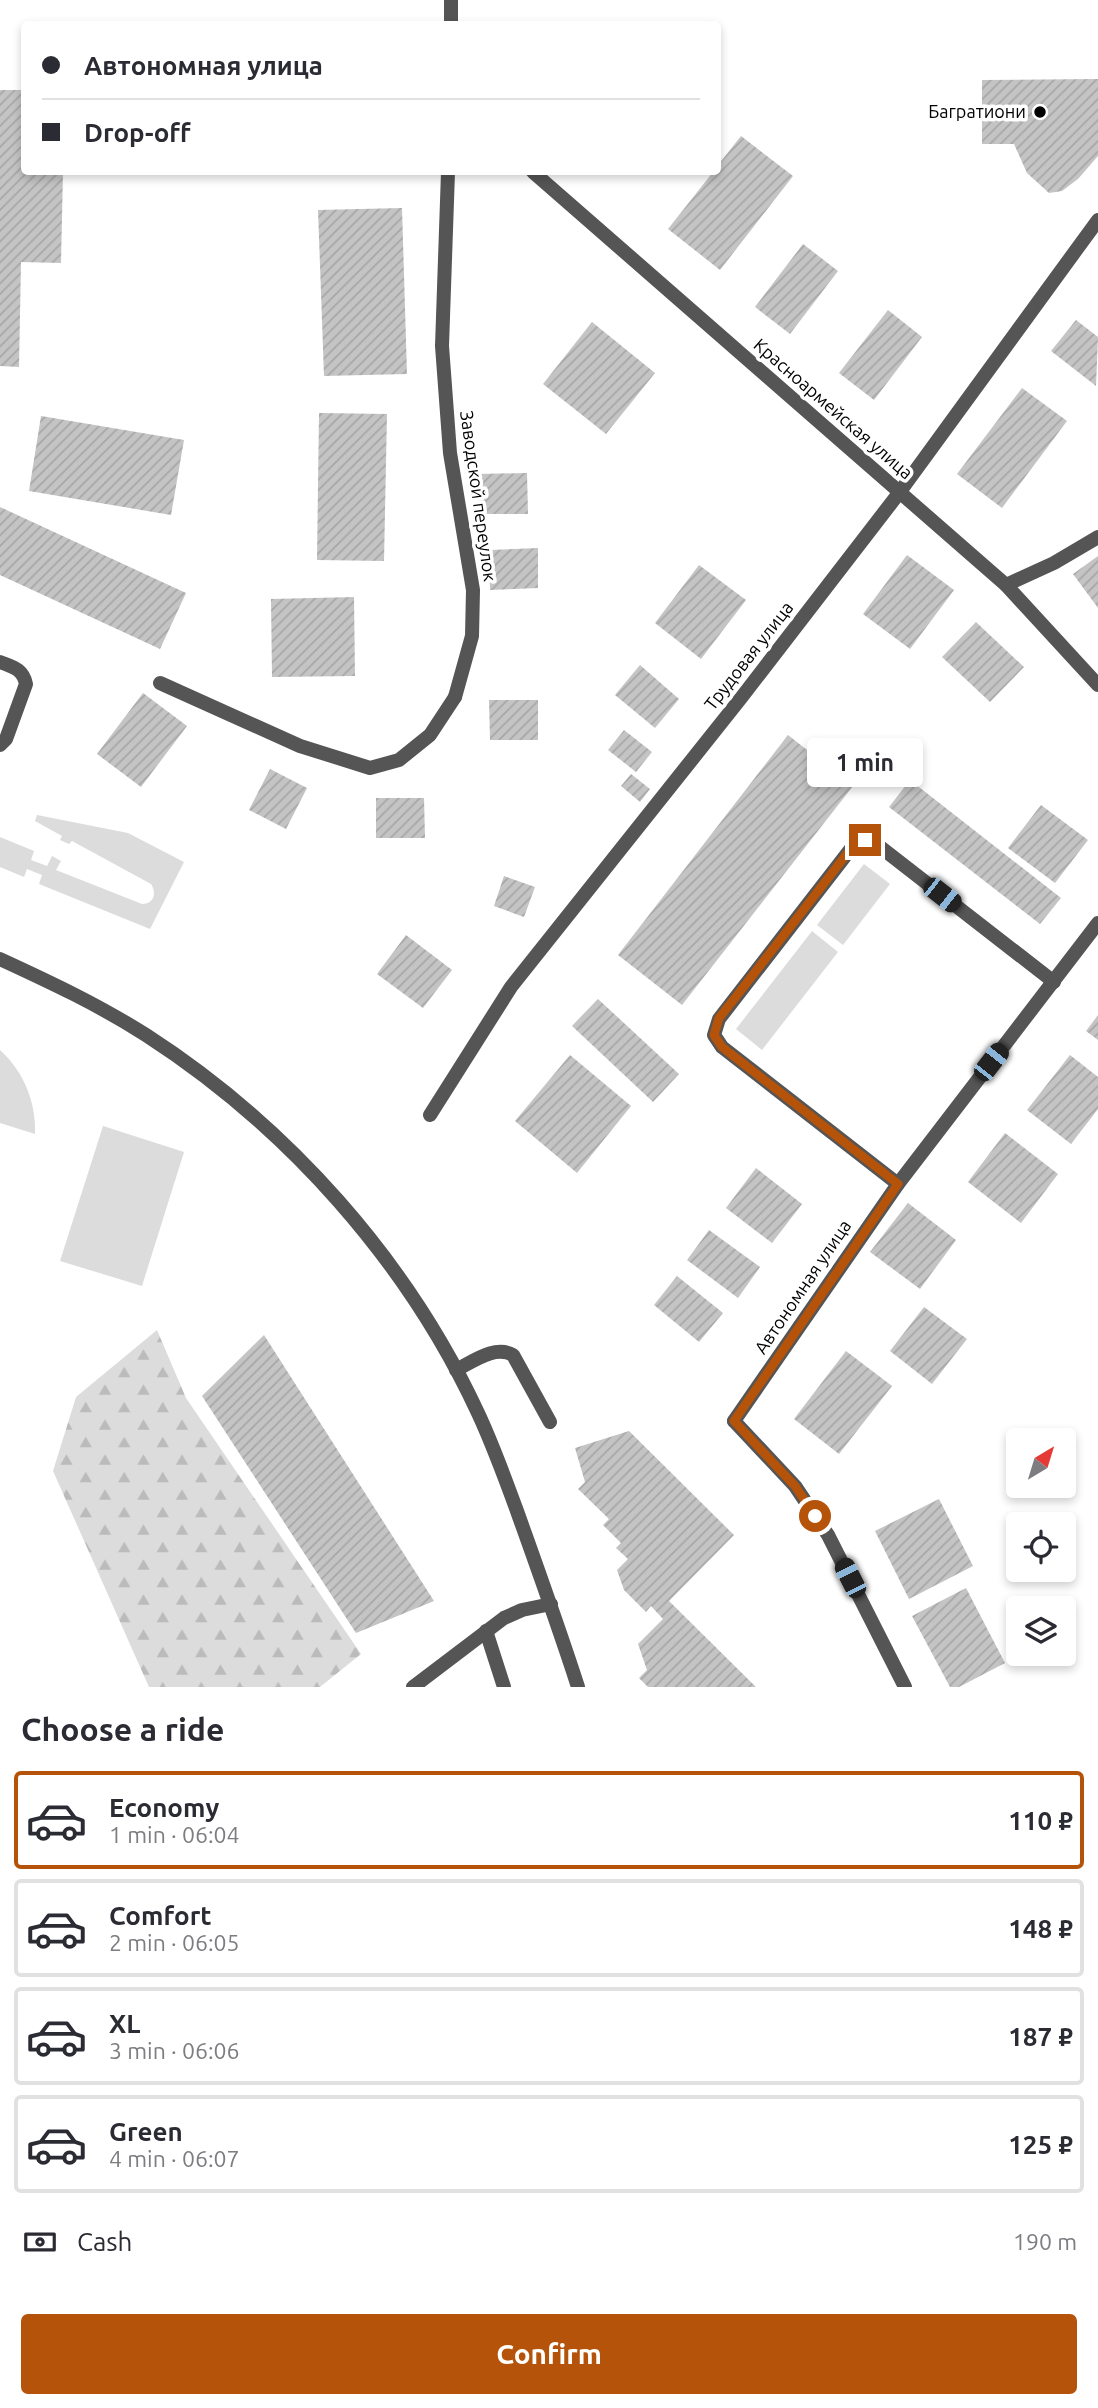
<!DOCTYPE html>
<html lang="en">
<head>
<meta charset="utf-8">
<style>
	:root { --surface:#fff; --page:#f2f2f3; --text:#2b2b33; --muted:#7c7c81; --line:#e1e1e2; --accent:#b45309 }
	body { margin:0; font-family:Ubuntu,sans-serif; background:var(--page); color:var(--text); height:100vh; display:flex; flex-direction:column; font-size:26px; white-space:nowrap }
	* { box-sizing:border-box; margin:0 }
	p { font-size:23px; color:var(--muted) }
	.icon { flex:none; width:38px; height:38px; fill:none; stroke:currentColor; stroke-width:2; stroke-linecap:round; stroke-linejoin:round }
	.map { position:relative; height:1687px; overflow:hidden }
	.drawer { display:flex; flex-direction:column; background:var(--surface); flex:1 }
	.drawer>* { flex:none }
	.guide { position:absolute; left:21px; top:21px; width:700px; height:154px; border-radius:7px; box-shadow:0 4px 10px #0003; display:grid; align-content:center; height:154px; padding:0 21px; background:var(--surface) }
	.needle { width:46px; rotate:38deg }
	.tools { position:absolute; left:1006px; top:1428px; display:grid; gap:14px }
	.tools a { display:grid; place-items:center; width:70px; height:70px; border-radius:7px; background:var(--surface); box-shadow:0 4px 10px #0003; font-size:35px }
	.end { position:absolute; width:32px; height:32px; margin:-16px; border:9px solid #b45309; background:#fff; box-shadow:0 0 0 4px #fff }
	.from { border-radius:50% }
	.bubble { position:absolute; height:49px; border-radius:7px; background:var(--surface); box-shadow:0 4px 10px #0003; font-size:23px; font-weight:700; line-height:49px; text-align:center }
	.car { position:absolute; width:21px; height:42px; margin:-21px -10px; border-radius:9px; box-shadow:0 0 5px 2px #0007; background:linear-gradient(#222 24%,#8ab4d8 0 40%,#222 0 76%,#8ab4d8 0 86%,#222 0) }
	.guide b { display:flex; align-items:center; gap:24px; height:66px; font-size:26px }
	.guide b+b { border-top:2px solid var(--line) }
	.guide i { width:18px; height:18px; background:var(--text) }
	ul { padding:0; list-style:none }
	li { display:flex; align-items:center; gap:21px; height:98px; margin:0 14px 10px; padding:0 7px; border:4px solid var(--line); border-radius:7px }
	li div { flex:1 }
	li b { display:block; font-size:26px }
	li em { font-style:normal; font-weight:700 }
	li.active { border-color:var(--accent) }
	li>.icon { width:63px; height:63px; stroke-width:1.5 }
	h2 { padding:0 21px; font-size:32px; line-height:84px }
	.pay { display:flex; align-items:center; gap:18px; height:77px; padding:0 21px; font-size:26px }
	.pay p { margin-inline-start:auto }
	.action { display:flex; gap:14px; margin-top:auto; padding:14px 21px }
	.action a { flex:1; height:80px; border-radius:7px; background:var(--accent); color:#fff; font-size:28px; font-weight:700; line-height:80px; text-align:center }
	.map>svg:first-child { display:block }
	.green { fill:#dcdcdc }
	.forest { fill:url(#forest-firs) }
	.building { fill:url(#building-hatch) }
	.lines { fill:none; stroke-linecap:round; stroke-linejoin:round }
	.lane { stroke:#555; stroke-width:14 }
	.street { stroke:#555; stroke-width:14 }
	.route { stroke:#b45309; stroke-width:9 }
	.poi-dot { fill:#000; stroke:#fff; stroke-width:2.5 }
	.labels { text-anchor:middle; stroke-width:7; stroke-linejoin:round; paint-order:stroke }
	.poi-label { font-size:18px; fill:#000; stroke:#fff; text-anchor:end }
	.street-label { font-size:18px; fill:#000; stroke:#fff }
</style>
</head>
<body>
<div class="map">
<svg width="1098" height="1687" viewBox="0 0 1098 1687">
	<defs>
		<pattern id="forest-firs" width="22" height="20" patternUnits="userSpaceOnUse" patternTransform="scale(1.75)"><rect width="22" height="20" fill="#dcdcdc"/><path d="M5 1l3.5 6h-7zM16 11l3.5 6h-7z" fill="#bbb"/></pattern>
		<pattern id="building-hatch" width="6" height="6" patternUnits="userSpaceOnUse" patternTransform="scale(1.75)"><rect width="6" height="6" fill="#c4c4c4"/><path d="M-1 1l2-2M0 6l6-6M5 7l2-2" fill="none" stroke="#a7a7a7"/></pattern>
	</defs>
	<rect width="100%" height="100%" fill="#fff"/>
	<g class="green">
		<path d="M37,815L128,833L184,862L150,929L39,884L42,875L27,869L24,877L0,867V837L34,851L31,860L47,866L52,856L61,861L56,870L142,904C154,904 157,893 151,884L72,841L69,844L60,840L62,836L35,821Z"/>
		<path d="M864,864L890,884L843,945L817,925Z"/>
		<path d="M812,931L838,952L762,1050L736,1029Z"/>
		<path d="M0,1050C24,1072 36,1102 35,1134L0,1123Z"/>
		<path d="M103,1126L184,1152L142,1286L60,1261Z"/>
	</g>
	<path class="forest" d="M157,1330L186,1398L361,1654L320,1687H149L53,1471L76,1397Z"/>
	<g class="building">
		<path d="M1098,79V156L1078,179L1062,191L1049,193L1027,173L1014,144H982V80Z"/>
		<path d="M0,90H24V172H63L61,263L21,262L19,367L0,366Z"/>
		<path d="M741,136L793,176L720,270L668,229L713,172H718V165Z"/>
		<path d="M402,208L407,374L324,376L318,210Z"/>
		<path d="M803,244L838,271L790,334L755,307Z"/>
		<path d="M888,310L922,337L874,400L839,373Z"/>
		<path d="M1076,320L1098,337L1096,386L1051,351Z"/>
		<path d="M592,322L655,373L606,434L543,384Z"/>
		<path d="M1022,388L1067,421L1002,508L957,474Z"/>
		<path d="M319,413L387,414L384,561L317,560Z"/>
		<path d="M41,416L184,440L171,515L29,491Z"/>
		<path d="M527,473L528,514H479L478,474Z"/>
		<path d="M0,507L186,593L160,649L0,575Z"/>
		<path d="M538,548V588L490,590L489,550Z"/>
		<path d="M907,555L954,590L910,649L863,614Z"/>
		<path d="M1098,556V608L1073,574Z"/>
		<path d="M699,565L746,600L701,659L655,623Z"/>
		<path d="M354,597L355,676L272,677L271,599Z"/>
		<path d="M976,622L1024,667L990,702L942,657Z"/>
		<path d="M640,665L679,699L655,728L615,695Z"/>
		<path d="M143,693L187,726L141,787L97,754Z"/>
		<path d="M489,700H538V740H490Z"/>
		<path d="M624,730L652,752L636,772L608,750Z"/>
		<path d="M788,735L853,786L682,1005L618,955Z"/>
		<path d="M270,769L307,788L286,829L249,810Z"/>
		<path d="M631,774L650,789L640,802L621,786Z"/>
		<path d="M910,780L1061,898L1040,924L889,807Z"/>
		<path d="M376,798H424L425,838H376Z"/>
		<path d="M1041,805L1088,840L1055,883L1008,848Z"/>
		<path d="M504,876L535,887L524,917L494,906Z"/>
		<path d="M406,935L452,970L423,1008L377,974Z"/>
		<path d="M598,999L679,1074L653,1102L572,1026Z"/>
		<path d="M1098,1015V1040L1086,1031Z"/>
		<path d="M570,1055L631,1106L577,1173L515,1121Z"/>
		<path d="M1070,1055L1098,1077V1109L1071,1144L1027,1110Z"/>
		<path d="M1005,1133L1058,1174L1021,1223L968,1182Z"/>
		<path d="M756,1168L802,1204L772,1243L726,1208Z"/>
		<path d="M908,1203L956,1240L920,1289L870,1252Z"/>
		<path d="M709,1230L760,1267L738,1298L687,1260Z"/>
		<path d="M677,1276L723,1313L699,1342L654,1305Z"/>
		<path d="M924,1307L967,1339L932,1384L890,1351Z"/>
		<path d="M264,1335L434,1601L356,1633L202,1396Z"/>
		<path d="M846,1351L892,1386L839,1454L794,1419Z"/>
		<path d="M629,1431L734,1535L669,1601L756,1687H648L639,1678L647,1670L638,1644L663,1619L651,1606L646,1612L624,1590L617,1570L628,1559L616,1548L621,1543L603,1525L609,1519L578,1489L585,1482L575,1448Z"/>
		<path d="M939,1499L973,1566L909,1599L875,1531Z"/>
		<path d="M966,1588L1005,1663L959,1687H950L912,1616Z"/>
	</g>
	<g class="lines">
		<g class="lane">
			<path d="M1006,585L1054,563L1098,537"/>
			<path d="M0,662C13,667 23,669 26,684L6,739L0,745"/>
			<path d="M160,683L300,746L370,768L399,760L430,735L455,697"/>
			<path d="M0,959C50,982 99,1005 146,1035C287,1126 407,1260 478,1413C493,1445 505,1478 517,1511C538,1570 559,1628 578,1687"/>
			<path d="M898,1184L722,1047L714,1035L719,1019L853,846L865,840L879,846L1054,982"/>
			<path d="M456,1370C474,1361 495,1345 513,1355L550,1422"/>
			<path d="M734,1421L795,1486L828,1535L905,1687"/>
			<path d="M486,1631L504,1687"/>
			<path d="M413,1687L504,1618L522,1610L551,1604"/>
		</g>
		<g class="street">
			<path d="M451,24V0"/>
			<path d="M448,172L442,346L450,453L473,590L472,636L455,697"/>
			<path d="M533,172L1006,585L1098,685"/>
			<path d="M430,1115L511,987L741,698L899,493L1098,220"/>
			<path d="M734,1421L898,1184L1098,923"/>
		</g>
	</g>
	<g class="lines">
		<path class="route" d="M815,1516L795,1486L734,1421L898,1184L722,1047L714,1035L719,1018L735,998L853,846L865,840"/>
	</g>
	<circle class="poi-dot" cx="1040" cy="112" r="7"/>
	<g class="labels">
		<g class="poi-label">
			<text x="1026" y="118">Багратиони</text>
		</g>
		<g class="street-label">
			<text transform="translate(833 409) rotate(41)" y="6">Красноармейская улица</text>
			<text transform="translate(478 496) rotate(82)" y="6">Заводской переулок</text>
			<text transform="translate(749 656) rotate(-52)" y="6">Трудовая улица</text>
			<text transform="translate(803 1287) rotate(-56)" y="6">Автономная улица</text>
		</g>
	</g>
</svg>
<div class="tools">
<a><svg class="needle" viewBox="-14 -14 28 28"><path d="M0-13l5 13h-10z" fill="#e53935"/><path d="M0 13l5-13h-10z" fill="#7c7c81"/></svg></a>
<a><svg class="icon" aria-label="locate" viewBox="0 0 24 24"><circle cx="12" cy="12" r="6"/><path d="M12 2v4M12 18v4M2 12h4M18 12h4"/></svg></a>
<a><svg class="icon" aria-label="layers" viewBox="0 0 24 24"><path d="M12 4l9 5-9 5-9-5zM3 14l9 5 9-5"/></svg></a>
</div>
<i class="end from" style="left:815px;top:1516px"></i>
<i class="end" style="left:865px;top:840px"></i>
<div class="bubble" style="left:807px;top:738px;width:116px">1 min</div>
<i class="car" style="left:942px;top:895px;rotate:128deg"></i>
<i class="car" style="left:991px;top:1062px;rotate:38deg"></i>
<i class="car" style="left:850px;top:1578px;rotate:333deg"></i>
<div class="guide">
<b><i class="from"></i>Автономная улица</b>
<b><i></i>Drop-off</b>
</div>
</div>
<section class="drawer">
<h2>Choose a ride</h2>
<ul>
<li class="active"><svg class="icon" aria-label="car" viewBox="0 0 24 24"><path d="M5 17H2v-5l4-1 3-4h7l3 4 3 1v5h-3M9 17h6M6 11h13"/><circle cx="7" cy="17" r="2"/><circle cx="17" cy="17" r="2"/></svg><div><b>Economy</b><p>1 min · 06:04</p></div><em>110 ₽</em></li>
<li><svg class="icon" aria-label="car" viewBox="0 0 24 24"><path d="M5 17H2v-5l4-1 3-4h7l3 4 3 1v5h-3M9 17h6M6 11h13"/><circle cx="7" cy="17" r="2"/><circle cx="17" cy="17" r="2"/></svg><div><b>Comfort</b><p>2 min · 06:05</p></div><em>148 ₽</em></li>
<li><svg class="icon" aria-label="car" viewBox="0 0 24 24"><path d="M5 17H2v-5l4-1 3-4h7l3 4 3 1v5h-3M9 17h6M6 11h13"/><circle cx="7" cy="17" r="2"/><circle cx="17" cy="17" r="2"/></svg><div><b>XL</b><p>3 min · 06:06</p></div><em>187 ₽</em></li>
<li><svg class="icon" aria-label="car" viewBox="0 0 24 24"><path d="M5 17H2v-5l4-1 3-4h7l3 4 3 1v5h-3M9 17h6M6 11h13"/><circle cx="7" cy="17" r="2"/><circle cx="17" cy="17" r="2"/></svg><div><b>Green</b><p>4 min · 06:07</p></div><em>125 ₽</em></li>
</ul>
<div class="pay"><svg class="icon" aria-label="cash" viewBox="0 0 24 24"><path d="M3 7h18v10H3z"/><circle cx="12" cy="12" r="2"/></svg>Cash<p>190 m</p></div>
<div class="action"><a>Confirm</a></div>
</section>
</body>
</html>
